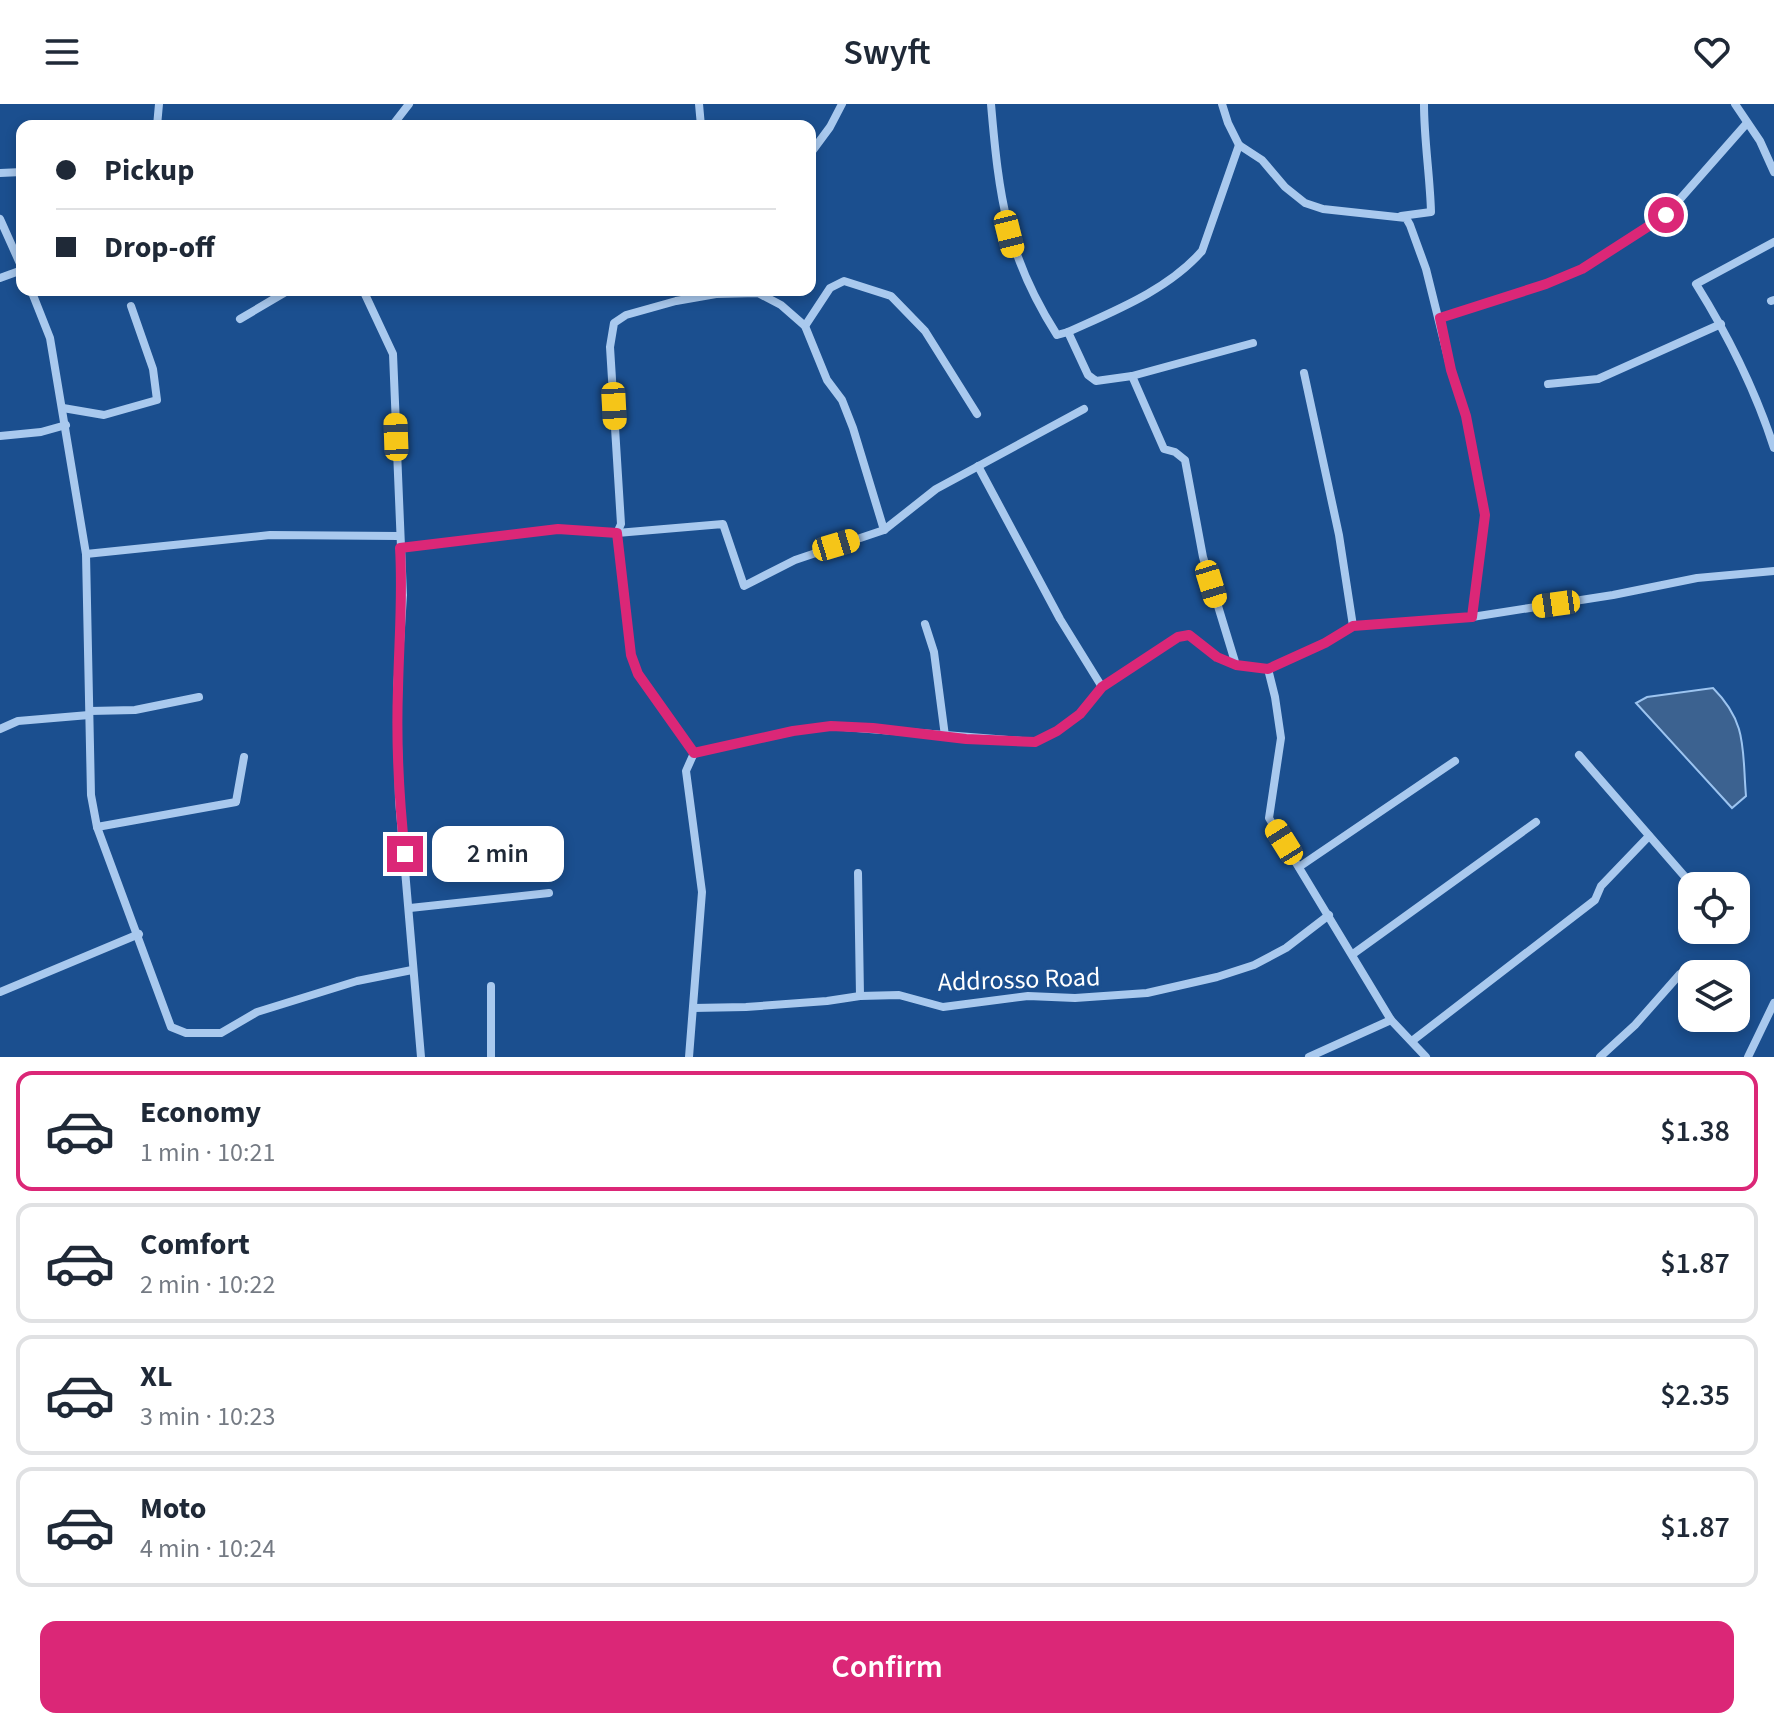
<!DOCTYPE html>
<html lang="en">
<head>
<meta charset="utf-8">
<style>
	:root { --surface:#fff; --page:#f2f2f3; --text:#1f2937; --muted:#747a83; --line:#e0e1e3; --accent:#db2777 }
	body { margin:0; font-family:"Source Sans 3",sans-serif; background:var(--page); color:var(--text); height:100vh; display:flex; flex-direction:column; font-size:30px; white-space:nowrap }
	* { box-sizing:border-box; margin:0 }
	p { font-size:26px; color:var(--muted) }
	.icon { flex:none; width:44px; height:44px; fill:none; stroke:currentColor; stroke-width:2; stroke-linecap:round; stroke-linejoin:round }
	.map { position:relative; height:953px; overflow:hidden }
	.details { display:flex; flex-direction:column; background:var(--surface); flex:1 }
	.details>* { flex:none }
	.guide { position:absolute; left:16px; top:16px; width:800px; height:176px; border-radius:16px; box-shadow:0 4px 12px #0003; display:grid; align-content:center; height:176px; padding:0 40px; background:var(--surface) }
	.buttons { position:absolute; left:1678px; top:768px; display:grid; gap:16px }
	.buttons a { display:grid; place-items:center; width:72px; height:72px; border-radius:16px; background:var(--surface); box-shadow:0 4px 12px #0003; font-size:40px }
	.end { position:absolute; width:36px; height:36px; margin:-18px; border:10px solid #db2777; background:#fff; box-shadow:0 0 0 4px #fff }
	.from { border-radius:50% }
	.bubble { position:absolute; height:56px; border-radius:16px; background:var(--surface); box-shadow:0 4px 12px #0003; font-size:26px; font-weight:600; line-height:56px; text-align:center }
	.car { position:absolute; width:24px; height:48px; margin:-24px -12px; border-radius:10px; box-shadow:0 0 6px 2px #0007; background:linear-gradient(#f5c518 24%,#345 0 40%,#f5c518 0 76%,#345 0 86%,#f5c518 0) }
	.guide b { display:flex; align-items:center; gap:28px; height:76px; font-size:30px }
	.guide b+b { border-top:2px solid var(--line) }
	.guide i { width:20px; height:20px; background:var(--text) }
	ul { padding:14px 0 0; list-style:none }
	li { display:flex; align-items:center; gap:24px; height:120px; margin:0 16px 12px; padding:0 24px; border:4px solid var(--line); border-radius:16px }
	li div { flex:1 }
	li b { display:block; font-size:30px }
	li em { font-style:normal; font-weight:600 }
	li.active { border-color:var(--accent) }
	li>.icon { width:72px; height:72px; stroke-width:1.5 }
	.button { display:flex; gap:16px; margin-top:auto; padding:16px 40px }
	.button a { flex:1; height:92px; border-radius:16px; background:var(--accent); color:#fff; font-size:32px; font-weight:600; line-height:92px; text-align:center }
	header { display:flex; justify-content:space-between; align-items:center; height:104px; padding:0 40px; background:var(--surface); font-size:36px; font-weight:600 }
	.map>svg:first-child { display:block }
	.water { fill:#3c6290; stroke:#9cc4f0; stroke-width:2 }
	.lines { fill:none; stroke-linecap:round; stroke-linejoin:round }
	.street { stroke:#a9c9ee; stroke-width:8 }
	.route { stroke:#db2777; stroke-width:10 }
	.labels { text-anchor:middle; stroke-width:6; stroke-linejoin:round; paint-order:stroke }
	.street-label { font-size:26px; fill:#fff; stroke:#1b4f8f }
</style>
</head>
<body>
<header><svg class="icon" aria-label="menu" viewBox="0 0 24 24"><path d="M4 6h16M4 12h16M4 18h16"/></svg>Swyft<svg class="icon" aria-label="heart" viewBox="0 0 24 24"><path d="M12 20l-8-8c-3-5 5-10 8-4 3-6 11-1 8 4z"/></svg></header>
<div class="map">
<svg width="1774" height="953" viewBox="0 0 1774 953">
	<rect width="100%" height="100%" fill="#1b4f8f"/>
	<path class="water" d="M1713,584C1748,619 1742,646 1746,692L1732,704L1636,599L1647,593Z"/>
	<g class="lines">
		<g class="street">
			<path d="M699,0L701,22"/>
			<path d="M991,0C999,93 1006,151 1057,231L1068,228L1088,271L1096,277L1132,272L1164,345L1175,348L1185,356L1203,453L1236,561"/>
			<path d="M1222,0L1228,19L1239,41L1262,56L1285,83L1305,99L1323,105L1406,114L1410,121L1426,165L1451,266L1466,312L1485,411L1472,513"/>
			<path d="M1735,0L1760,37L1774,68"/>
			<path d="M157,22L159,0"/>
			<path d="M392,22L409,0"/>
			<path d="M810,50L830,23L842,0"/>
			<path d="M0,69L22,68"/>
			<path d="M1401,112L1431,108C1430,72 1424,36 1424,0"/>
			<path d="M0,115L22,164"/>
			<path d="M1774,138L1696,180C1729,233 1755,285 1774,344"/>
			<path d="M0,174L22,166"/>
			<path d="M31,186L50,234L86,450L91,691L97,723L171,923L186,929H221L257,908L357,877L412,866"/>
			<path d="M363,186L393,250L403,491L397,587L399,696L421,953"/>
			<path d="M1771,197L1774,196"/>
			<path d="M1440,214L1546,180L1582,165L1666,111L1747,19"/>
			<path d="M240,215L289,186"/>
			<path d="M805,222L830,184L844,177L891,192L925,227L977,310"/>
			<path d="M1068,228C1114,207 1168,186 1202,147L1239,41"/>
			<path d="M1304,269L1339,431L1353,522"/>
			<path d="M1132,272L1253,239"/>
			<path d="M1548,280L1598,275L1721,220"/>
			<path d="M63,304L104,311L157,296L153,265L131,202"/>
			<path d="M0,332L41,328L66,321"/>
			<path d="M978,362L1060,515L1102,583"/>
			<path d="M400,444L558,425L617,429L723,420L744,482L795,456L884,426L936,385L1084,305"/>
			<path d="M86,450L270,431L399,432"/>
			<path d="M925,520L934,548L945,632"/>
			<path d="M1268,565L1275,593L1281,634L1269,714L1391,916L1426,953"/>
			<path d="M90,607L135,606L199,593"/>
			<path d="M0,625L18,617L89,611"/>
			<path d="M694,649L793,627L831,622L1035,638L1057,627L1080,610L1102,583L1178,533L1189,531L1217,553L1236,561L1268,565L1325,539L1353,522L1472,513L1613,491L1697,474L1774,467"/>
			<path d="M694,649L638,570L631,551L617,429L621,420L610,243L614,219L626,211L676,197L716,190L758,189L781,201L805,222L827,276L842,296L853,324L884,426"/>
			<path d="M1579,651L1693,782"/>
			<path d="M97,723L236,698L244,653"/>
			<path d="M1299,763L1455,657"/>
			<path d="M858,769L860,892"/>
			<path d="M410,804L549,789"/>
			<path d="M1353,850L1536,718"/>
			<path d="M0,888L139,830"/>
			<path d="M693,904L746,903L827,897L860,892L899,891L943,903L1028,892L1075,894L1147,889L1217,873L1254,861L1286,844L1329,811"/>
			<path d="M1412,937L1595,796L1601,782L1649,732"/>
			<path d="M491,953V882"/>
			<path d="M689,953L702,788L686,667L694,649"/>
			<path d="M1309,953L1391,916"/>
			<path d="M1600,953L1635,921L1680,870"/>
			<path d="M1748,953L1774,899"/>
		</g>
	</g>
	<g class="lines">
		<path class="route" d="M405,750C399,695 396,640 398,585C399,537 403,492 400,444L558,425L617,429L631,551L638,570L694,649L793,627L831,622L873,624L966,635L1035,638L1057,627L1080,610L1102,583L1178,533L1189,531L1217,553L1236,561L1268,565L1325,539L1353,522L1472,513L1485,411L1466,312L1451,266L1440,214L1546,180L1582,165L1666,111"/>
	</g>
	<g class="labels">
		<g class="street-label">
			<text transform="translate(1019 875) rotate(-2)" y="9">Addrosso Road</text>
		</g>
	</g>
</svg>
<div class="buttons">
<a><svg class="icon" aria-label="locate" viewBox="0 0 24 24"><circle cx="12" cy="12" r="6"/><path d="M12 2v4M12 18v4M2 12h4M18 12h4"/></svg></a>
<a><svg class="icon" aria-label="layers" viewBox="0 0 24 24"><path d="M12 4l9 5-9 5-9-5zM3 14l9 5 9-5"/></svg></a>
</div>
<i class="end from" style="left:1666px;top:111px"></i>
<i class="end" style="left:405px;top:750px"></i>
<div class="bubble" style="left:432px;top:722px;width:132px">2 min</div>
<i class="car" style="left:1009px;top:130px;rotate:166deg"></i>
<i class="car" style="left:614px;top:302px;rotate:177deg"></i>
<i class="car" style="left:396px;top:333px;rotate:358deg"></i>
<i class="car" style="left:836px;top:441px;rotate:73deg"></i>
<i class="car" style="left:1211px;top:480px;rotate:163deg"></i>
<i class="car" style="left:1556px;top:500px;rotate:262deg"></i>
<i class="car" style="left:1284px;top:738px;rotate:328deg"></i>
<div class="guide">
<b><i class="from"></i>Pickup</b>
<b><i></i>Drop-off</b>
</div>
</div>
<section class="details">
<ul>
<li class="active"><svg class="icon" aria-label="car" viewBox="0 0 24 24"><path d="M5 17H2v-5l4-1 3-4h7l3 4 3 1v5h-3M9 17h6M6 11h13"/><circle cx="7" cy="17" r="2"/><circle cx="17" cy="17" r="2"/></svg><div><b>Economy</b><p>1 min · 10:21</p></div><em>$1.38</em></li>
<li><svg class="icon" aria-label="car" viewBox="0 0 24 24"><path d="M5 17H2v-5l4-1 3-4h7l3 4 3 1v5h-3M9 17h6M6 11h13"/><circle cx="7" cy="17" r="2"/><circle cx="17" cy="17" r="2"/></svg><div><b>Comfort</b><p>2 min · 10:22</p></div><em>$1.87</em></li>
<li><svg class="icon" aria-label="car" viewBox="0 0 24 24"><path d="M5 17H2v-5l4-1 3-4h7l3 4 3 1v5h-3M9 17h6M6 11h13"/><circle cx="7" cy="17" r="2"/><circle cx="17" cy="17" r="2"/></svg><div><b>XL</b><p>3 min · 10:23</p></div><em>$2.35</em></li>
<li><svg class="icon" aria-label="car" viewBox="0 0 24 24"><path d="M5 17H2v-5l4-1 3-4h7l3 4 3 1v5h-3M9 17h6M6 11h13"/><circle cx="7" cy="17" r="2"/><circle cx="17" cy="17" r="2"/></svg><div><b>Moto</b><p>4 min · 10:24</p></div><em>$1.87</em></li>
</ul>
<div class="button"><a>Confirm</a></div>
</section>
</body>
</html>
